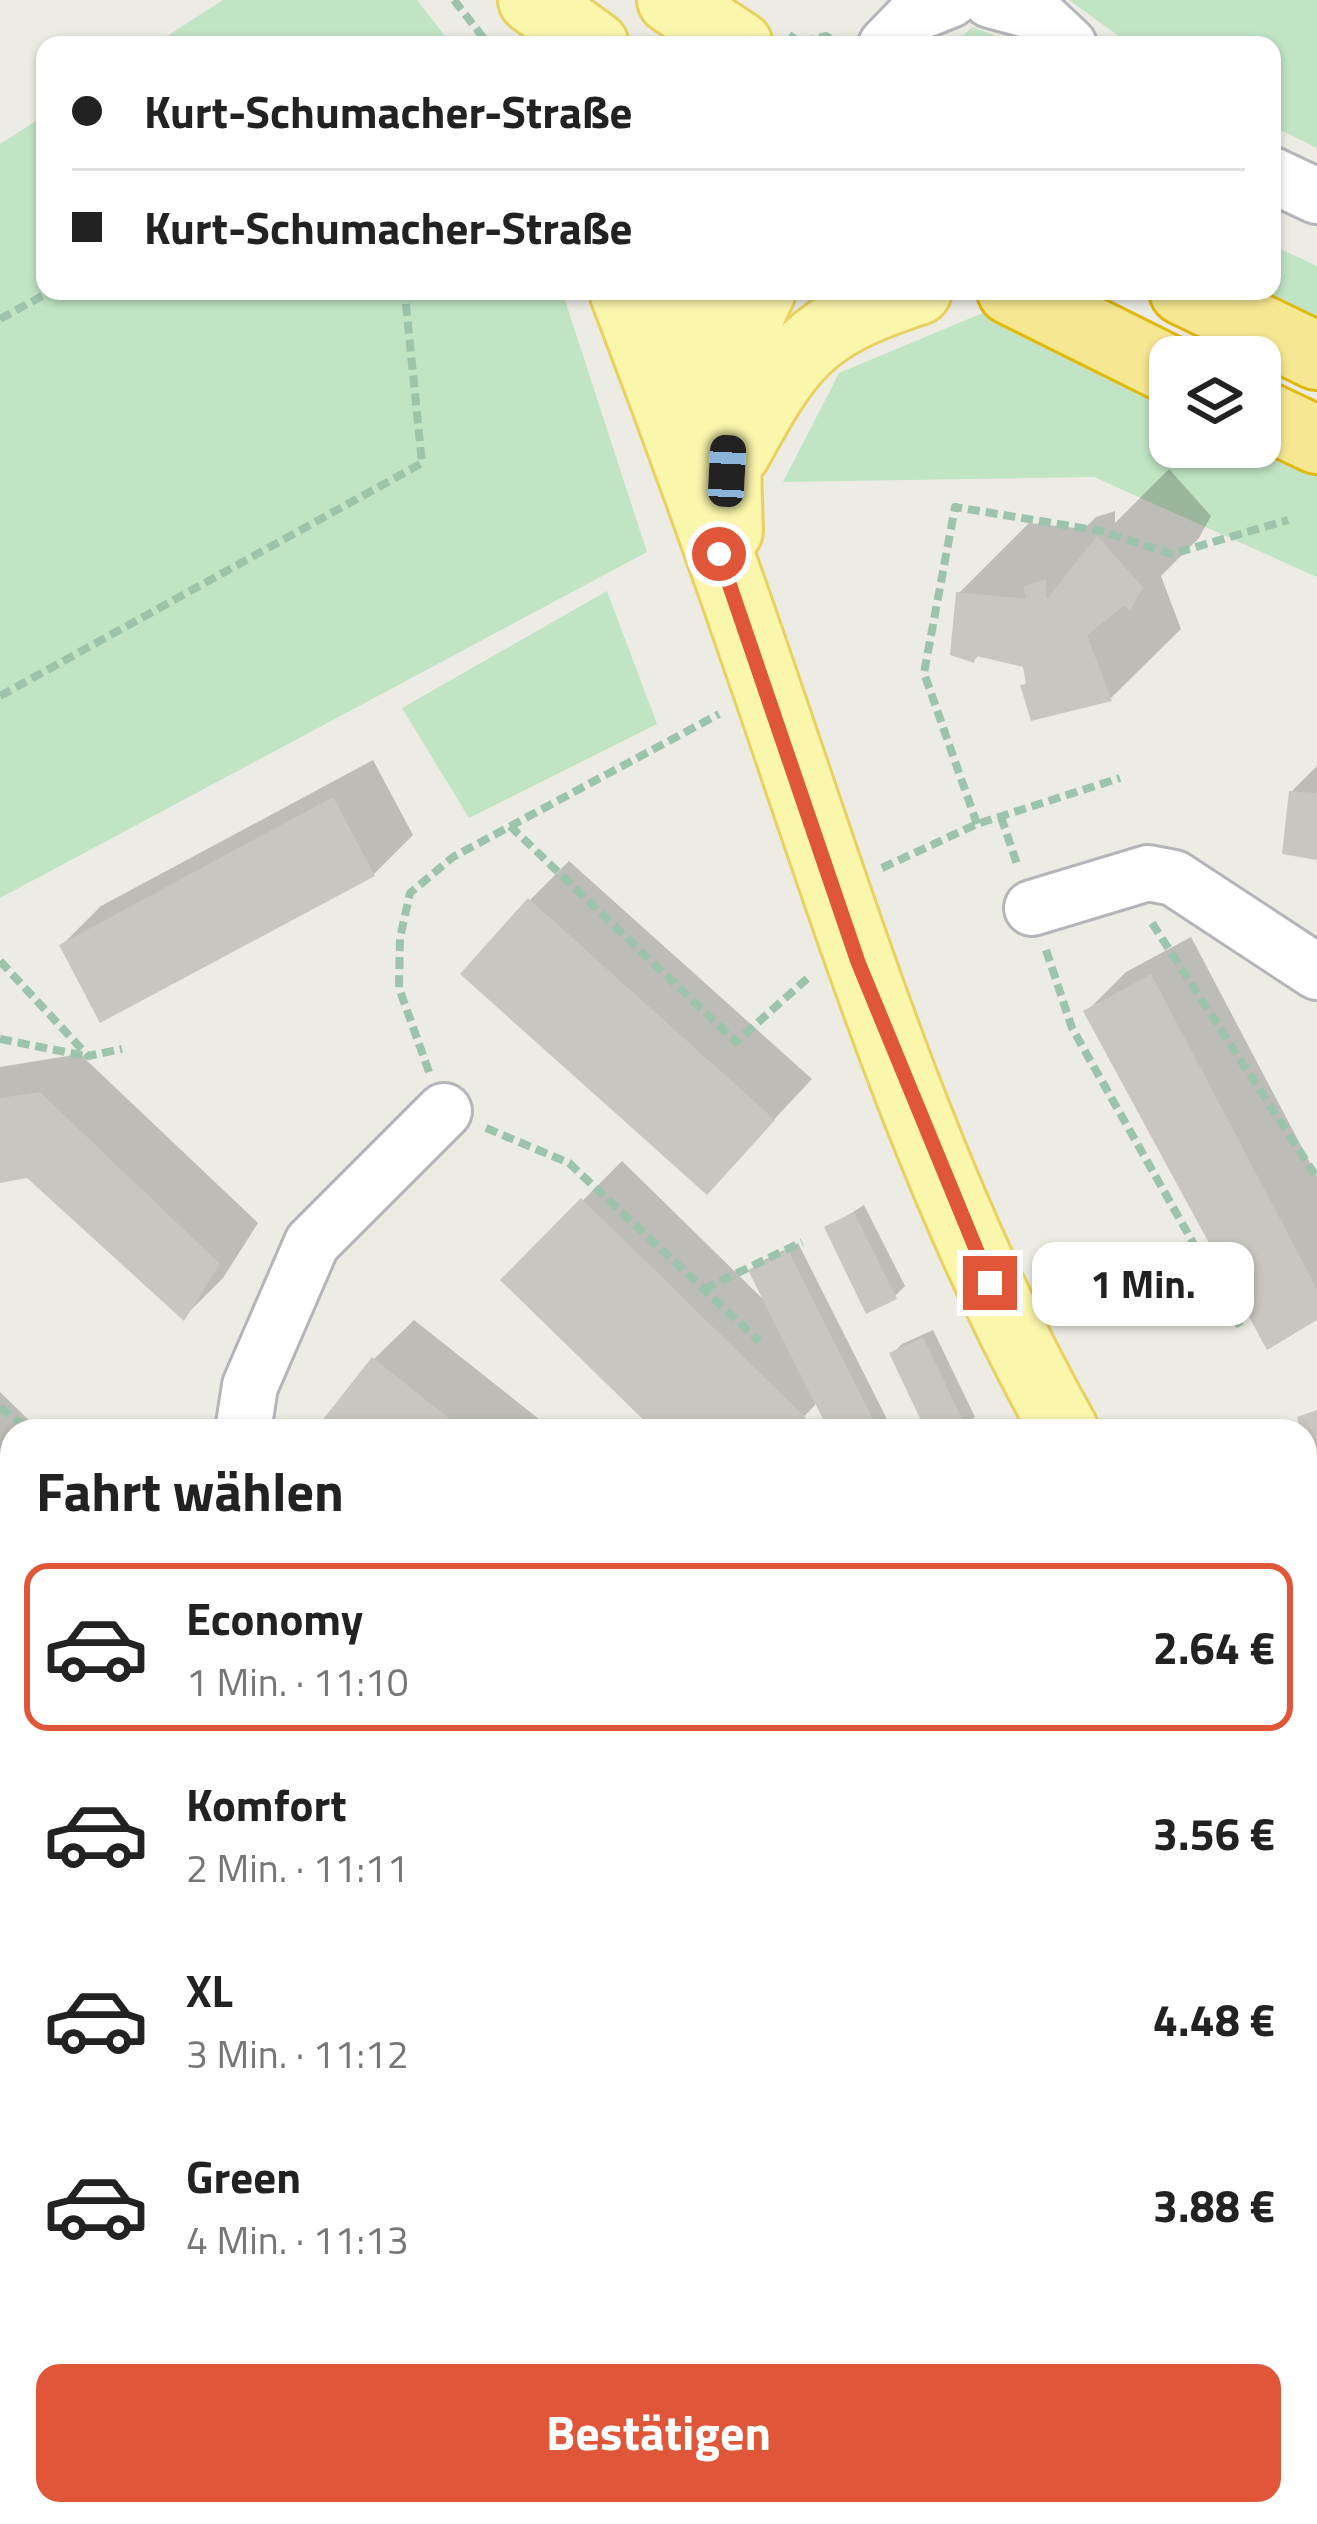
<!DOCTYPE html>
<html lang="de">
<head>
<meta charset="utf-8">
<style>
	:root { --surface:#fff; --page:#f6f6f6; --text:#222; --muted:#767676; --line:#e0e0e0; --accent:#df5738 }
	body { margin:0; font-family:"Titillium Web",sans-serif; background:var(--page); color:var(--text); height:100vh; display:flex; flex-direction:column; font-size:45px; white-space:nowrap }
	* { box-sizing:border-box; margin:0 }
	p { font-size:39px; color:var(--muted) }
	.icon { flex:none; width:66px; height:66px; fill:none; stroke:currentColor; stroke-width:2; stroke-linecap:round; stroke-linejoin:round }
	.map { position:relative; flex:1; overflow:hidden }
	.side { position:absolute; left:0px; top:1419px; width:1317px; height:1107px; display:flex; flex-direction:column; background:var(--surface); border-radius:36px 36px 0 0; box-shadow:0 3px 9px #0004 }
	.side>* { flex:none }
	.hud { position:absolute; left:36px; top:36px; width:1245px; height:264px; border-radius:24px; box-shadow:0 3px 9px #0004; display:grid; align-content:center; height:264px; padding:0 36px; background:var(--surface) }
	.tools { position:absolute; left:1149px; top:336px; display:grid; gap:24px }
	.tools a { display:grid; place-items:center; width:132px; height:132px; border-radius:24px; background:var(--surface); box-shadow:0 3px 9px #0004; font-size:60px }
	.end { position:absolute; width:54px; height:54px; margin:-27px; border:15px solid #df5738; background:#fff; box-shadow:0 0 0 6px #fff }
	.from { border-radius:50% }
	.bubble { position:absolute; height:84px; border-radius:24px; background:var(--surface); box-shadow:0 3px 9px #0004; font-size:39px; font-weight:700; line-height:84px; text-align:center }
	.car { position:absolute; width:36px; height:72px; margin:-36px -18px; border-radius:15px; box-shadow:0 0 9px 3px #0007; background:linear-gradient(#222 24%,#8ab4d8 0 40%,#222 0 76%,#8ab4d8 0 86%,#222 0) }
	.hud b { display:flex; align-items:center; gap:42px; height:114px; font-size:45px }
	.hud b+b { border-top:3px solid var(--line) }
	.hud i { width:30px; height:30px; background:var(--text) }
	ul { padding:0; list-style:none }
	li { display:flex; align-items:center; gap:36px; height:168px; margin:0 24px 18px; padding:0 12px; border:6px solid transparent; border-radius:24px }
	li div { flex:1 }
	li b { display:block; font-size:45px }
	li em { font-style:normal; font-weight:700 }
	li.on { border-color:var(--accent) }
	li>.icon { width:108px; height:108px; stroke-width:1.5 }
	h2 { padding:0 36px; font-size:54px; line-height:144px }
	.action { display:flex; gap:24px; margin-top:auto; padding:24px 36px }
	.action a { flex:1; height:138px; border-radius:24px; background:var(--accent); color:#fff; font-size:48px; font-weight:700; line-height:138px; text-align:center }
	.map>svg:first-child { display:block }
	.green { fill:#c1e4c5 }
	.shadow { fill:#0003 }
	.building { fill:#c9c6c0 }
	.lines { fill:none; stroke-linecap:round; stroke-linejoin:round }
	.minor-casing { stroke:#b4b5ba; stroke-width:60 }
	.major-casing { stroke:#e9d161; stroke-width:72 }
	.highway-casing { stroke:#e3b80e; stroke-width:72 }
	.path { stroke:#9bc4ab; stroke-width:8; stroke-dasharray:12 6; stroke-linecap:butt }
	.minor { stroke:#fff; stroke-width:54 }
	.major { stroke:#faf6ac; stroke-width:66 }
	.highway { stroke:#f6e892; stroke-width:66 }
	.route { stroke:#df5738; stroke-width:15 }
</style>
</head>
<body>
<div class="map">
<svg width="1317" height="2524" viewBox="0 0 1317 2524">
	<rect width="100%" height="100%" fill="#edece4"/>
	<g class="green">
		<path d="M223,0H417L452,45H153Z"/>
		<path d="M1069,0H1317V148L1272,126V45H1131Z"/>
		<path d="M972,27L1021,45H953Z"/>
		<path d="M45,115V291H562L647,552L0,898V144Z"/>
		<path d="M1272,245L1317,266V326L1246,291H1272Z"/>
		<path d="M985,312L1170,400V447H1260L1317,471V577L1094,477L783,482L839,373Z"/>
		<path d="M607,591L657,724L469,818L402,708Z"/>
	</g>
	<g class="shadow">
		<path d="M1169,469L1211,516L1199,538L1161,576L1181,629L1111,698L1023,686L1028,681L1026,665L980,654L974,660L959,593L1029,523L1084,529L1096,517L1115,511V523Z"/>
		<path d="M373,760L413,835L374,874L62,945L101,906Z"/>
		<path d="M1317,766V856L1291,792Z"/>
		<path d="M569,861L812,1079L707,1191L530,900Z"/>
		<path d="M1191,937L1317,1176V1317L1087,1011L1126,972Z"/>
		<path d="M80,1054L258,1223L223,1278L184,1317L28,1174L0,1180V1067Z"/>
		<path d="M622,1161L767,1303L752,1271L762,1261L798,1243L893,1431H832L818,1402L790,1431H659L504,1280Z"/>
		<path d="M864,1205L905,1286L895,1296L828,1228Z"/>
		<path d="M414,1320L554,1431H318L374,1359Z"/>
		<path d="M933,1330L975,1417L957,1431H929L892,1354L902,1344Z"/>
		<path d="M0,1392L40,1431H12V1571L0,1560Z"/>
		<path d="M0,1711L2,1717L12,1714V1822L0,1826Z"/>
		<path d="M12,2119V2238L0,2240V2121Z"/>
		<path d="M1064,2514H1184L1189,2524H1069Z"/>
	</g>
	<g class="building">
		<path d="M1097,536L1143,587L1130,611L1124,606L1087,635L1112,701L1031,721L1020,685L1026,684L1023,667L976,656L974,663L950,655L956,592L1027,599L1023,586L1046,579V600Z"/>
		<path d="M1289,791L1317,793V860L1282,854Z"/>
		<path d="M333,797L375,876L100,1023L59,945Z"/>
		<path d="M528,898L775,1120L707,1195L460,974Z"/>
		<path d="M1151,974L1317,1289V1320L1267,1350L1083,1011Z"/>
		<path d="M40,1092L220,1264L184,1321L27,1178L0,1183V1098Z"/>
		<path d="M581,1198L806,1418L793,1431H655L500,1280Z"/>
		<path d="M854,1212L897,1299L866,1314L824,1227Z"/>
		<path d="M788,1250L879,1431H829L748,1270Z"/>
		<path d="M923,1337L967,1429L964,1431H926L889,1353Z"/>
		<path d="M372,1357L465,1431H314Z"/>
		<path d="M1317,1410V1456L1309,1458L1305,1431H1301L1297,1417Z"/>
		<path d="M0,1469L12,1480V1575L0,1565Z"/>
		<path d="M1317,1568V1611L1305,1587V1572Z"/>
		<path d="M9,1746L12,1826L0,1830V1749Z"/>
		<path d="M12,2150V2241L0,2243V2152Z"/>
		<path d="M1061,2514H1177L1158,2524H1066Z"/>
	</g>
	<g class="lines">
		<defs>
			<g id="minor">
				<path d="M990,0L1034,12L1069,45"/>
				<path d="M886,45L917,13L950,0"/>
				<path d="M1272,175L1317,196"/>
				<path d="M1032,908L1148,873L1174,878L1317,972"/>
				<path d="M243,1431L250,1386L312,1243L444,1111"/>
				<path d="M1307,2140L1317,2126"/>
				<path d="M512,2524L539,2514"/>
			</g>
			<g id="major">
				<path d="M532,0L595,45"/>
				<path d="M671,0L739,45"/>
				<path d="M623,291C674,424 722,557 768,692C854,943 934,1199 1065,1431"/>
				<path d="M671,412L679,346L697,291"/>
				<path d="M737,452C790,355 809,326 918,291"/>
				<path d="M729,531C726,449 723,365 762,291"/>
				<path d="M1305,1842L1317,1863"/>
			</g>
			<g id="highway">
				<path d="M1011,291L1170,370"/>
				<path d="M1183,291L1317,356"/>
				<path d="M1260,413L1317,440"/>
			</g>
		</defs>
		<use href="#minor" class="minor-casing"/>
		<use href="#major" class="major-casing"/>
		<use href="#highway" class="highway-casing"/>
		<g class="path">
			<path d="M454,0L489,45"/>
			<path d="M789,35L803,45"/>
			<path d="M802,42L826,36L839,44"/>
			<path d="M0,319L51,291"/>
			<path d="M0,696L422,463L405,295L413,291"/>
			<path d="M1001,817L1018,867"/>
			<path d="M977,824L924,673L955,507L1101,531L1172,554L1288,520"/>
			<path d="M510,826L736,1042L810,976"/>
			<path d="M882,868L977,824L1120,778"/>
			<path d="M1152,923L1317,1178"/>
			<path d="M1046,950L1072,1028L1240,1326"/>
			<path d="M0,961L88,1056L122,1049"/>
			<path d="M0,1039L86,1056"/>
			<path d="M429,1072L399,988L400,938L410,893L453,857L719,714"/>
			<path d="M486,1128L569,1163L759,1341"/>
			<path d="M704,1289L802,1242"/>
			<path d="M0,1407L31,1431"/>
			<path d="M0,1726L12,1723"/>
			<path d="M1305,1729L1317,1749"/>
			<path d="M0,1887L12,1897"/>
			<path d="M1305,1933L1317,1939"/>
			<path d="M1204,2514L1209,2524"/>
			<path d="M1301,2524L1317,2515"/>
		</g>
		<use href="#minor" class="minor"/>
		<use href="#major" class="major"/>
		<use href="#highway" class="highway"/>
	</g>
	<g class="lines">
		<path class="route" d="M719,554L858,962L990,1283"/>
	</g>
</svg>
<div class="tools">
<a><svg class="icon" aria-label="layers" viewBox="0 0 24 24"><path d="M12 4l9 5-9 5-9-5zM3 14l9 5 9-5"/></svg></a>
</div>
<i class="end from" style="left:719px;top:554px"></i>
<i class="end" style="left:990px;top:1283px"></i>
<div class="bubble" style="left:1032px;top:1242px;width:222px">1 Min.</div>
<i class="car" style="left:727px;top:471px;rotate:3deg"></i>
<div class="hud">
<b><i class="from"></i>Kurt-Schumacher-Straße</b>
<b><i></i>Kurt-Schumacher-Straße</b>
</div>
<section class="side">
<h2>Fahrt wählen</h2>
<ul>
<li class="on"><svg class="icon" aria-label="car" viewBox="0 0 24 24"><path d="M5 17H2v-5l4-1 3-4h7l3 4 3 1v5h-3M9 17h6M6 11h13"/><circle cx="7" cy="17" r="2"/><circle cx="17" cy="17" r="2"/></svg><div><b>Economy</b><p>1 Min. · 11:10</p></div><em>2.64 €</em></li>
<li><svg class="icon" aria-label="car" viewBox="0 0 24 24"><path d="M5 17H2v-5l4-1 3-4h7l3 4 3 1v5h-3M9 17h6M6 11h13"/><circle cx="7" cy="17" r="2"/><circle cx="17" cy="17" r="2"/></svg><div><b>Komfort</b><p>2 Min. · 11:11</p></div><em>3.56 €</em></li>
<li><svg class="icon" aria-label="car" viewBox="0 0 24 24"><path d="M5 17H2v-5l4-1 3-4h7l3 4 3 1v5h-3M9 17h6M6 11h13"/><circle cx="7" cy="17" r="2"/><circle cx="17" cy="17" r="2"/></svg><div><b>XL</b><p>3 Min. · 11:12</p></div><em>4.48 €</em></li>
<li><svg class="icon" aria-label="car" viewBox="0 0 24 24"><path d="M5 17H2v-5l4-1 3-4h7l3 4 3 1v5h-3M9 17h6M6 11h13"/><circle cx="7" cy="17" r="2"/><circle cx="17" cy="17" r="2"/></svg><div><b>Green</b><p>4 Min. · 11:13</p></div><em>3.88 €</em></li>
</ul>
<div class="action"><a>Bestätigen</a></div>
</section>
</div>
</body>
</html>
